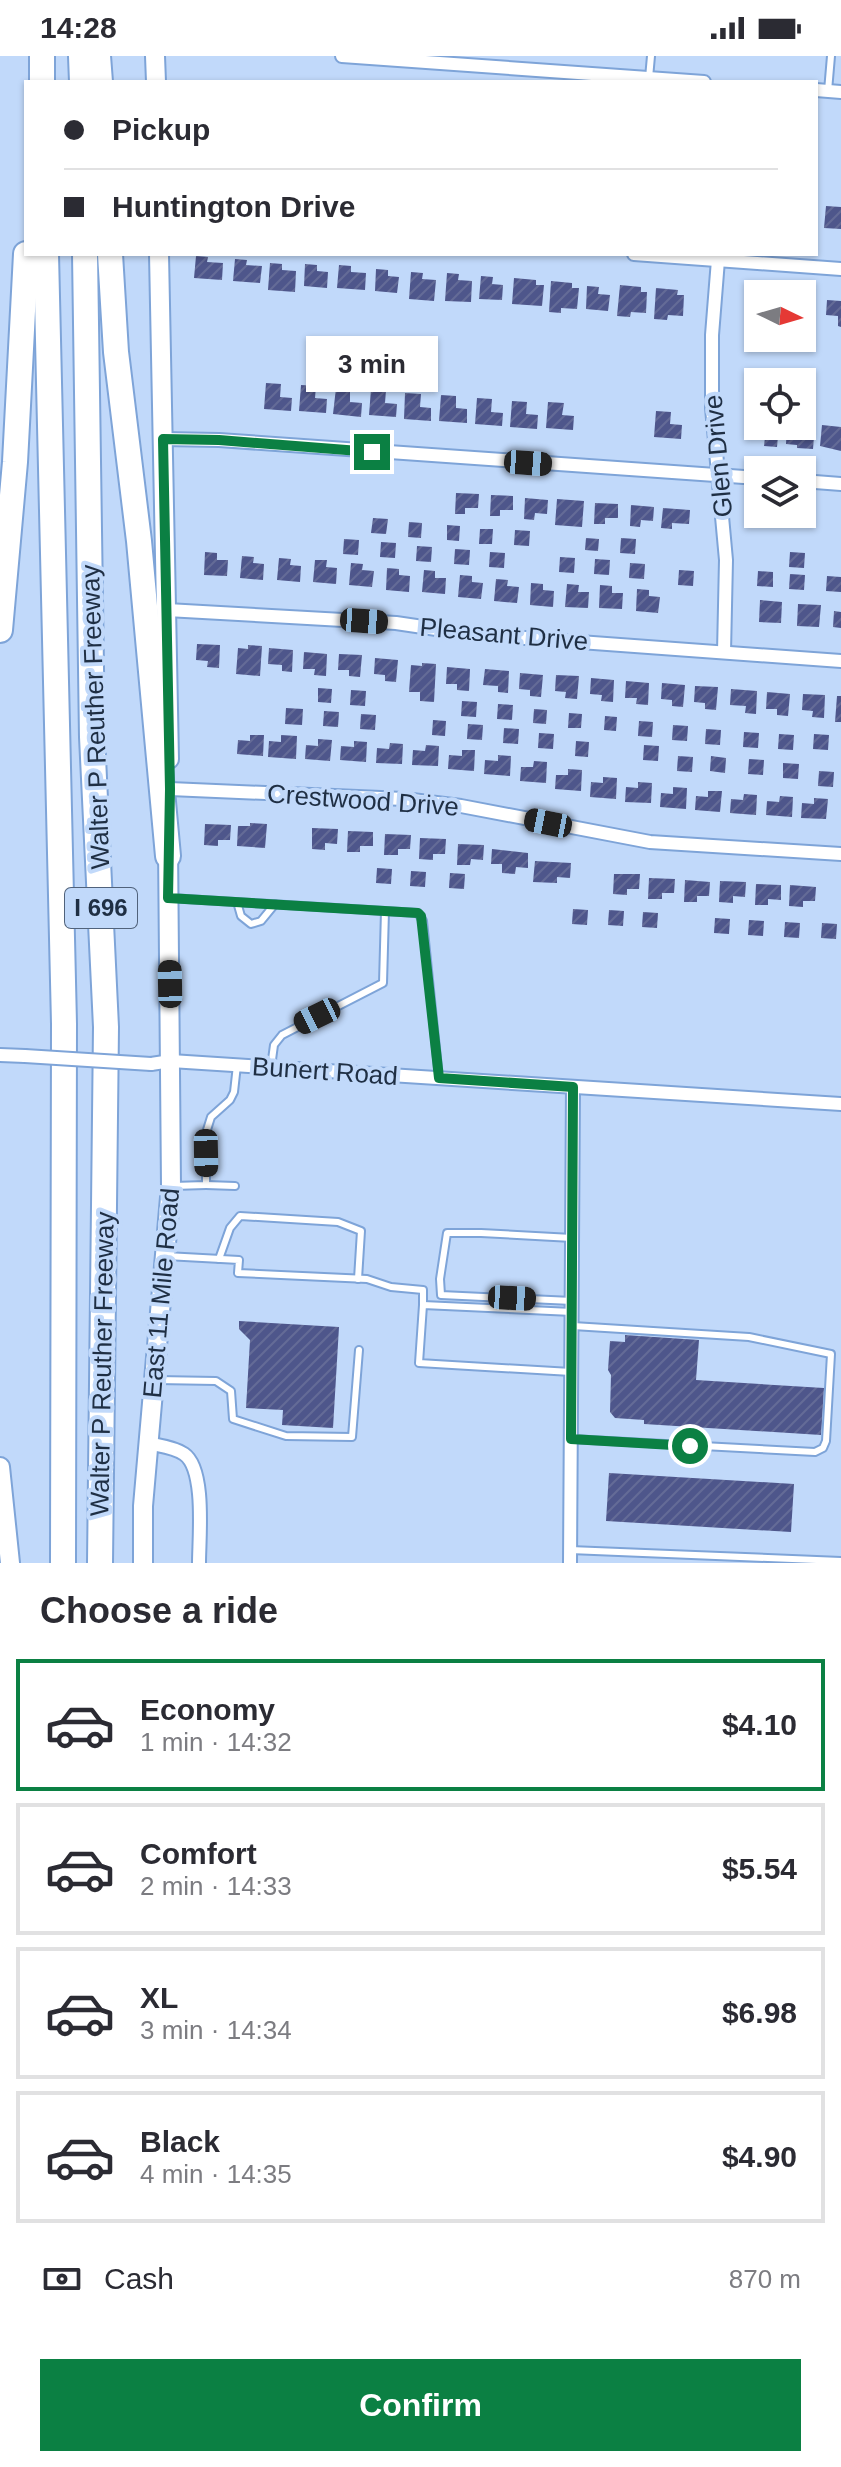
<!DOCTYPE html>
<html lang="en">
<head>
<meta charset="utf-8">
<style>
	:root { --surface:#fff; --page:#f7f7f7; --text:#2b2b33; --muted:#7c7c81; --line:#e1e1e2; --accent:#0b8043 }
	body { margin:0; font-family:Arial,sans-serif; background:var(--page); color:var(--text); height:100vh; display:flex; flex-direction:column; font-size:30px; white-space:nowrap }
	* { box-sizing:border-box; margin:0 }
	p { font-size:26px; color:var(--muted) }
	.icon { flex:none; width:44px; height:44px; fill:none; stroke:currentColor; stroke-width:2; stroke-linecap:round; stroke-linejoin:round }
	.map { position:relative; height:1507px; overflow:hidden }
	.drawer { display:flex; flex-direction:column; background:var(--surface); flex:1 }
	.drawer>* { flex:none }
	.banner { position:absolute; left:24px; top:24px; width:794px; height:176px; border-radius:0px; box-shadow:0 2px 6px #0004; display:grid; align-content:center; height:176px; padding:0 40px; background:var(--surface) }
	.needle { width:52px; rotate:95deg }
	.controls { position:absolute; left:744px; top:224px; display:grid; gap:16px }
	.controls a { display:grid; place-items:center; width:72px; height:72px; border-radius:0px; background:var(--surface); box-shadow:0 2px 6px #0004; font-size:40px }
	.end { position:absolute; width:36px; height:36px; margin:-18px; border:10px solid #0b8043; background:#fff; box-shadow:0 0 0 4px #fff }
	.from { border-radius:50% }
	.bubble { position:absolute; height:56px; border-radius:0px; background:var(--surface); box-shadow:0 2px 6px #0004; font-size:26px; font-weight:700; line-height:56px; text-align:center }
	.car { position:absolute; width:24px; height:48px; margin:-24px -12px; border-radius:10px; box-shadow:0 0 6px 2px #0007; background:linear-gradient(#222 24%,#8ab4d8 0 40%,#222 0 76%,#8ab4d8 0 86%,#222 0) }
	.banner b { display:flex; align-items:center; gap:28px; height:76px; font-size:30px }
	.banner b+b { border-top:2px solid var(--line) }
	.banner i { width:20px; height:20px; background:var(--text) }
	ul { padding:0; list-style:none }
	li { display:flex; align-items:center; gap:24px; height:132px; margin:0 16px 12px; padding:0 24px; border:4px solid var(--line); border-radius:0px }
	li div { flex:1 }
	li b { display:block; font-size:30px }
	li em { font-style:normal; font-weight:700 }
	li.selected { border-color:var(--accent) }
	li>.icon { width:72px; height:72px; stroke-width:1.5 }
	h2 { padding:0 40px; font-size:36px; line-height:96px }
	.pay { display:flex; align-items:center; gap:20px; height:88px; padding:0 40px; font-size:30px }
	.pay p { margin-inline-start:auto }
	.cta { display:flex; gap:16px; margin-top:auto; padding:16px 40px }
	.cta a { flex:1; height:92px; border-radius:0px; background:var(--accent); color:#fff; font-size:32px; font-weight:700; line-height:92px; text-align:center }
	.status { display:flex; justify-content:space-between; align-items:center; height:56px; padding:0 40px; background:var(--surface); direction:ltr }
	.status svg { height:22px; fill:currentColor }
	.map>svg:first-child { display:block }
	.building { fill:url(#building-hatch) }
	.lines { fill:none; stroke-linecap:round; stroke-linejoin:round }
	.lane-casing { stroke:#7ea4d8; stroke-width:10 }
	.street-casing { stroke:#7ea4d8; stroke-width:16 }
	.secondary-casing { stroke:#7ea4d8; stroke-width:22 }
	.highway-casing { stroke:#7ea4d8; stroke-width:28 }
	.lane { stroke:#fff; stroke-width:6 }
	.street { stroke:#fff; stroke-width:12 }
	.secondary { stroke:#fff; stroke-width:18 }
	.highway { stroke:#fff; stroke-width:24 }
	.street-bridge-casing { stroke:#7ea4d8; stroke-width:16; stroke-linecap:butt }
	.street-bridge { stroke:#fff; stroke-width:12 }
	.route { stroke:#0b8043; stroke-width:10 }
	.labels { text-anchor:middle; stroke-width:8; stroke-linejoin:round; paint-order:stroke }
	.shield { fill:#c1d9fa; stroke:#50627b; stroke-width:2 }
	.shield-label { font-size:24px; font-weight:bold; fill:#1f2f44 }
	.street-label { font-size:26px; fill:#1f2f44; stroke:#c1d9fa }
</style>
</head>
<body>
<div class="status"><b>14:28</b><svg viewBox="0 0 49 12"><path d="M0 12V9h3v3zM5 12V6h3v6zM10 12V3h3v9zM15 12V0h3v12zM26 1h20v11H26zM47 4h2v5h-2z"/></svg></div>
<div class="map">
<svg width="841" height="1507" viewBox="0 0 841 1507">
	<defs>
		<pattern id="building-hatch" width="6" height="6" patternUnits="userSpaceOnUse" patternTransform="scale(2)"><rect width="6" height="6" fill="#4e568b"/><path d="M-1 1l2-2M0 6l6-6M5 7l2-2" fill="none" stroke="#646b97"/></pattern>
	</defs>
	<rect width="100%" height="100%" fill="#c1d9fa"/>
	<g class="building">
		<path d="M826,150L841,151V173L824,172Z"/>
		<path d="M196,200L208,201L207,206L223,207L222,224L194,222Z"/>
		<path d="M235,203L247,204L246,209L262,210L260,227L233,225Z"/>
		<path d="M270,207L282,208V214L296,215L295,236L268,234Z"/>
		<path d="M305,208L317,209V215L328,216L327,232L304,230Z"/>
		<path d="M339,209L351,210V216L366,217L365,234L337,232Z"/>
		<path d="M376,213L388,214V220L399,221L397,237L375,235Z"/>
		<path d="M411,216L423,217L422,223L436,224L434,245L409,243Z"/>
		<path d="M447,217L459,218L458,224L472,225L471,246L445,245Z"/>
		<path d="M481,220L493,221L492,228L503,229L502,244L479,243Z"/>
		<path d="M514,222L536,224V229H544L542,250L512,248Z"/>
		<path d="M551,225L572,227V232H579L577,253L561,252V257L549,256Z"/>
		<path d="M620,229L641,231V236H647L646,257L631,256L630,261L617,260Z"/>
		<path d="M587,230L599,231L598,238L610,239L608,255L586,253Z"/>
		<path d="M656,232L678,234L677,239H684L683,260L668,259L667,264L654,263Z"/>
		<path d="M748,239H758V254L747,253Z"/>
		<path d="M802,243L816,246L814,269L802,268Z"/>
		<path d="M827,244L841,245V271L838,270V260L826,259Z"/>
		<path d="M266,327L281,328L280,341L292,342L291,355L264,353Z"/>
		<path d="M301,329L316,330L315,342L327,343L326,357L299,355Z"/>
		<path d="M336,332L350,334V346L362,347L361,361L333,358Z"/>
		<path d="M371,333L386,334L385,347L397,348L396,361L369,359Z"/>
		<path d="M405,337L421,338L420,351L431,352V365L404,363Z"/>
		<path d="M441,339L456,340V352L467,353V367L439,365Z"/>
		<path d="M477,342L492,343L491,356L503,357L502,370L475,368Z"/>
		<path d="M512,345L527,346L526,358L538,359L537,373L510,371Z"/>
		<path d="M548,346L564,347L562,359L574,360L573,374L546,372Z"/>
		<path d="M656,355L671,356L670,368L682,369L681,383L654,381Z"/>
		<path d="M751,362H758V370H779L777,391L764,390L765,381L750,380Z"/>
		<path d="M802,368L815,369L813,393L797,392V389L786,388L787,370Z"/>
		<path d="M822,369L841,371V395L820,390Z"/>
		<path d="M456,437L479,438L478,452H465V458H455Z"/>
		<path d="M491,439L513,440V454H500V460H490Z"/>
		<path d="M525,442L548,444L547,458L535,457L534,464L524,463Z"/>
		<path d="M557,443L584,445L582,471L555,469Z"/>
		<path d="M595,447L618,448V462H605V468H594Z"/>
		<path d="M631,449L654,451L653,465L641,464L640,471L630,470Z"/>
		<path d="M663,452L690,454L689,468L672,467V473L661,472Z"/>
		<path d="M373,462L388,463L386,478L371,477Z"/>
		<path d="M409,466L422,467L421,482L408,481Z"/>
		<path d="M447,469L460,470L459,485L447,484Z"/>
		<path d="M480,473H493L492,488H479Z"/>
		<path d="M515,474L530,475L529,490L514,489Z"/>
		<path d="M586,482L599,483L598,495L585,494Z"/>
		<path d="M621,482L636,483L635,498L620,497Z"/>
		<path d="M344,483L359,484L358,499L343,498Z"/>
		<path d="M381,486L396,487L395,502L380,501Z"/>
		<path d="M417,490L432,491L431,506L416,505Z"/>
		<path d="M455,493L470,494L469,509L454,508Z"/>
		<path d="M205,496L217,497V504H228L227,520L204,519Z"/>
		<path d="M490,496L505,497L504,512L489,511Z"/>
		<path d="M790,496L805,497L804,512L789,511Z"/>
		<path d="M242,500L254,501L253,507L264,508L263,524L240,522Z"/>
		<path d="M560,501L575,502L574,517L559,516Z"/>
		<path d="M279,502L291,503L290,509L301,510L300,526L277,524Z"/>
		<path d="M595,503L610,504L609,519L594,518Z"/>
		<path d="M315,504H327L326,511L337,512L336,528L313,526Z"/>
		<path d="M351,507L363,508L362,514L374,515L372,531L349,529Z"/>
		<path d="M630,507L645,508L644,523L629,522Z"/>
		<path d="M387,512L399,513V519L410,520L409,536L386,534Z"/>
		<path d="M424,514L435,515V522H446L445,538L422,536Z"/>
		<path d="M679,514L694,515L693,530L678,529Z"/>
		<path d="M758,515L773,516V531L757,530Z"/>
		<path d="M790,518L805,519L804,534L789,533Z"/>
		<path d="M460,519L472,520V526L483,527L481,543L458,541Z"/>
		<path d="M827,520L841,521V536L826,535Z"/>
		<path d="M496,523L508,524L507,530L519,531L517,547L494,545Z"/>
		<path d="M531,527L543,528V534L554,535L553,551L530,549Z"/>
		<path d="M567,528L579,529L578,536H589L588,552L565,551Z"/>
		<path d="M600,529L612,530V537H623L622,553L599,552Z"/>
		<path d="M637,533L649,534V540L660,541L658,557L636,555Z"/>
		<path d="M760,544L782,546L781,567L759,566Z"/>
		<path d="M798,548L821,549L819,571L797,570Z"/>
		<path d="M834,555L841,556V572L833,571Z"/>
		<path d="M197,588L220,589L219,612L207,611L208,605L196,604Z"/>
		<path d="M248,589L262,590L260,620L236,618L238,592L248,593Z"/>
		<path d="M269,592L293,594L292,616L282,615V609L268,608Z"/>
		<path d="M304,596L327,598L326,620L314,619L315,613H303Z"/>
		<path d="M339,598L362,599L360,621L349,620V614H338Z"/>
		<path d="M375,602L398,604L396,626L385,625V619L374,618Z"/>
		<path d="M422,607L436,608L434,646L420,645V636H409L411,609L422,610Z"/>
		<path d="M447,611L470,613L469,635L457,634V628H446Z"/>
		<path d="M485,613L509,615L508,637L498,636V630L483,629Z"/>
		<path d="M520,617L543,619L541,641L530,640V634L519,633Z"/>
		<path d="M556,619L579,620L577,643L565,642L566,636L555,635Z"/>
		<path d="M591,622L614,624L613,646L601,645L602,639L590,638Z"/>
		<path d="M626,625L649,627L648,649L636,648L637,642H625Z"/>
		<path d="M662,627L685,629L683,651L672,650V644L661,643Z"/>
		<path d="M695,630L718,631L716,654L705,653V647L694,646Z"/>
		<path d="M318,632L332,633L331,647L318,646Z"/>
		<path d="M731,633L757,635L756,658L745,657L746,650L730,649Z"/>
		<path d="M351,634L366,635L365,650L350,649Z"/>
		<path d="M767,636L790,638L788,660L777,659V653H766Z"/>
		<path d="M803,638L825,639L824,662L812,661L813,655L802,654Z"/>
		<path d="M837,640H841V666H835Z"/>
		<path d="M462,645L477,646L476,661L461,660Z"/>
		<path d="M498,648L513,649L512,664L497,663Z"/>
		<path d="M286,652L303,653L302,669L285,668Z"/>
		<path d="M534,653L547,654L546,668L533,667Z"/>
		<path d="M324,655L339,656L338,671L323,670Z"/>
		<path d="M569,657L582,658L581,672H568Z"/>
		<path d="M361,658L376,659L375,674L360,673Z"/>
		<path d="M605,660L617,661L616,675L604,674Z"/>
		<path d="M433,664L446,665L445,680L432,679Z"/>
		<path d="M639,665L653,666L652,681L638,680Z"/>
		<path d="M468,668L483,669L482,684L467,683Z"/>
		<path d="M673,669L688,670L687,685L672,684Z"/>
		<path d="M504,672L519,673L518,688L503,687Z"/>
		<path d="M706,673L721,674L720,689L705,688Z"/>
		<path d="M744,676L759,677L758,692L743,691Z"/>
		<path d="M539,677L554,678L553,693L538,692Z"/>
		<path d="M779,678L794,679L793,694L778,693Z"/>
		<path d="M814,678L829,679L828,694L813,693Z"/>
		<path d="M250,679H264L263,700L237,698L238,684L250,685Z"/>
		<path d="M281,679L297,680L296,703L268,701L269,685L281,686Z"/>
		<path d="M318,683L332,684L330,705L305,703L306,689L318,690Z"/>
		<path d="M354,685L367,686L366,706L340,704L341,690L354,691Z"/>
		<path d="M576,685L589,686L588,701L575,700Z"/>
		<path d="M390,687L403,688L402,708L376,707L377,692L389,693Z"/>
		<path d="M426,689L439,690L438,710L412,709L413,694L425,695Z"/>
		<path d="M644,689L659,690L658,705L643,704Z"/>
		<path d="M462,694H475L474,715L448,713L449,699L462,700Z"/>
		<path d="M498,699L511,700L510,720L484,718L485,704L498,705Z"/>
		<path d="M678,700L693,701L692,716L677,715Z"/>
		<path d="M711,700L726,702L725,717L710,715Z"/>
		<path d="M749,703L764,704L763,719L748,718Z"/>
		<path d="M534,705L547,706L546,727L520,725L521,711H533Z"/>
		<path d="M783,707L799,708L798,723L783,722Z"/>
		<path d="M568,713L582,714L581,735L555,733L556,719H568Z"/>
		<path d="M819,715L834,716L833,731L818,730Z"/>
		<path d="M603,721L617,722L616,743L590,741L591,726L603,727Z"/>
		<path d="M638,726L652,727L651,747L625,746L626,731L638,732Z"/>
		<path d="M673,731L687,732L686,753L660,751L661,737L673,738Z"/>
		<path d="M708,735H722L720,756L695,754L696,740L708,741Z"/>
		<path d="M744,738L757,739L756,759L730,757L731,743L743,744Z"/>
		<path d="M780,740L793,741L792,761L766,759L767,745L779,746Z"/>
		<path d="M814,742L828,743L826,763L801,762L802,747L814,748Z"/>
		<path d="M250,767L267,768L265,792L237,790L238,770H250Z"/>
		<path d="M205,768L231,769L230,784H218V790L204,789Z"/>
		<path d="M312,772L338,773L337,788L325,787V794L312,793Z"/>
		<path d="M348,775L373,776V790H360V796H347Z"/>
		<path d="M385,778L411,779L410,793H398V799H384Z"/>
		<path d="M420,782L446,783L445,798H433V804L419,803Z"/>
		<path d="M458,788L484,789L483,804L471,803L470,809H457Z"/>
		<path d="M492,793L528,797V812L516,811L515,818L502,817V808H491Z"/>
		<path d="M535,805L571,807L570,822L557,821V827L533,826Z"/>
		<path d="M377,812L392,813L391,828L376,827Z"/>
		<path d="M411,815L426,816L425,831L410,830Z"/>
		<path d="M450,817L465,818L464,833L449,832Z"/>
		<path d="M614,818H640L639,833H627V839L613,838Z"/>
		<path d="M649,822L675,823L674,837H662V843H648Z"/>
		<path d="M685,824L710,826L709,840H697V846H684Z"/>
		<path d="M720,825L746,826L745,841L733,840V847L719,846Z"/>
		<path d="M756,828L781,829V844L768,843V849H755Z"/>
		<path d="M790,829L816,831L815,845H803V851L789,850Z"/>
		<path d="M573,853L588,854L587,869L572,868Z"/>
		<path d="M609,854L624,855L623,870L608,869Z"/>
		<path d="M643,856L658,857L657,872L642,871Z"/>
		<path d="M715,862L730,863L729,878L714,877Z"/>
		<path d="M749,864L764,865L763,880L748,879Z"/>
		<path d="M785,866L800,867L799,882L784,881Z"/>
		<path d="M822,867L837,868L836,883L821,882Z"/>
		<path d="M239,1265L339,1271L333,1372L282,1369L283,1354L246,1352L250,1284L239,1273Z"/>
		<path d="M625,1279L699,1284L696,1324L824,1332L821,1379L644,1368V1364L615,1362L610,1356L611,1319L608,1314L610,1285L625,1286Z"/>
		<path d="M609,1417L794,1428L791,1476L606,1465Z"/>
	</g>
	<g class="lines">
		<defs>
			<g id="lane">
				<path d="M649,22L651,0"/>
				<path d="M828,35L831,0"/>
				<path d="M170,842L418,857L423,865L439,1022"/>
				<path d="M237,846L241,860L251,868L261,865L275,848"/>
				<path d="M271,1011L274,989L282,979L383,927L385,855"/>
				<path d="M206,1129L235,1130"/>
				<path d="M173,1130L206,1129V1077L211,1061L230,1044L234,1036L237,1009"/>
				<path d="M166,1200L239,1204L238,1217L367,1223L391,1231L423,1234V1249"/>
				<path d="M219,1203L230,1172L240,1160L338,1166L361,1175L358,1223"/>
				<path d="M572,1245L441,1239L440,1223L447,1177H481L572,1182"/>
				<path d="M571,1316L419,1307L423,1249L572,1256"/>
				<path d="M157,1324L216,1325L231,1335L233,1363L286,1380L352,1381L359,1294"/>
				<path d="M571,1383L815,1396L823,1392L826,1385L831,1298L749,1281L573,1270"/>
				<path d="M570,1494L841,1505"/>
			</g>
			<g id="street">
				<path d="M342,0L704,26"/>
				<path d="M816,34L841,36"/>
				<path d="M634,198L841,213"/>
				<path d="M718,204L712,279V352L726,504L724,596"/>
				<path d="M163,383L219,384L758,422"/>
				<path d="M802,425L841,428"/>
				<path d="M167,554L396,567L470,578L841,605"/>
				<path d="M170,733L404,743L461,750L650,786L841,798"/>
				<path d="M0,999L25,1000"/>
				<path d="M151,1008L171,1005L841,1048"/>
				<path d="M148,1387C160,1390 174,1391 184,1398C206,1413 199,1482 199,1507"/>
				<path d="M570,1507L573,1031"/>
			</g>
			<g id="secondary">
				<path d="M155,0L156,26"/>
				<path d="M159,198L169,703"/>
				<path d="M0,1411L10,1507"/>
				<path d="M143,1507V1450L171,1130L168,789"/>
			</g>
			<g id="highway">
				<path d="M42,0V26"/>
				<path d="M81,0L82,26"/>
				<path d="M98,0L100,26"/>
				<path d="M46,198L64,968L63,1507"/>
				<path d="M85,198L92,681L106,971L100,1507"/>
				<path d="M110,198L116,296L139,485L168,800"/>
				<path d="M0,574L15,406L26,198"/>
			</g>
		</defs>
		<use href="#lane" class="lane-casing"/>
		<use href="#street" class="street-casing"/>
		<use href="#secondary" class="secondary-casing"/>
		<use href="#highway" class="highway-casing"/>
		<use href="#lane" class="lane"/>
		<use href="#street" class="street"/>
		<use href="#secondary" class="secondary"/>
		<use href="#highway" class="highway"/>
		<defs>
			<path id="street-bridge" d="M25,1000L151,1008"/>
		</defs>
		<use href="#street-bridge" class="street-bridge-casing"/>
		<use href="#street-bridge" class="street-bridge"/>
	</g>
	<g class="lines">
		<path class="route" d="M372,396L219,384L163,383L170,733L168,842L418,857L421,860L439,1022L573,1031L571,1383L690,1390"/>
	</g>
	<g class="labels">
		<rect class="shield" x="65" y="832" width="72" height="40" rx="6"/>
		<g class="shield-label">
			<text x="101" y="860">I 696</text>
		</g>
		<g class="street-label">
			<text transform="translate(718 400) rotate(-95)" y="9">Glen Drive</text>
			<text transform="translate(504 578) rotate(5)" y="9">Pleasant Drive</text>
			<text transform="translate(95 661) rotate(-92)" y="9">Walter P Reuther Freeway</text>
			<text transform="translate(363 744) rotate(4)" y="9">Crestwood Drive</text>
			<text transform="translate(325 1015) rotate(4)" y="9">Bunert Road</text>
			<text transform="translate(161 1237) rotate(-85)" y="9">East 11 Mile Road</text>
			<text transform="translate(102 1308) rotate(-89)" y="9">Walter P Reuther Freeway</text>
		</g>
	</g>
</svg>
<div class="controls">
<a><svg class="needle" viewBox="-14 -14 28 28"><path d="M0-13l5 13h-10z" fill="#e53935"/><path d="M0 13l5-13h-10z" fill="#7c7c81"/></svg></a>
<a><svg class="icon" aria-label="locate" viewBox="0 0 24 24"><circle cx="12" cy="12" r="6"/><path d="M12 2v4M12 18v4M2 12h4M18 12h4"/></svg></a>
<a><svg class="icon" aria-label="layers" viewBox="0 0 24 24"><path d="M12 4l9 5-9 5-9-5zM3 14l9 5 9-5"/></svg></a>
</div>
<i class="end from" style="left:690px;top:1390px"></i>
<i class="end" style="left:372px;top:396px"></i>
<div class="bubble" style="left:306px;top:280px;width:132px">3 min</div>
<i class="car" style="left:528px;top:407px;rotate:94deg"></i>
<i class="car" style="left:364px;top:565px;rotate:94deg"></i>
<i class="car" style="left:548px;top:767px;rotate:281deg"></i>
<i class="car" style="left:170px;top:928px;rotate:359deg"></i>
<i class="car" style="left:317px;top:960px;rotate:244deg"></i>
<i class="car" style="left:206px;top:1097px;rotate:179deg"></i>
<i class="car" style="left:512px;top:1242px;rotate:93deg"></i>
<div class="banner">
<b><i class="from"></i>Pickup</b>
<b><i></i>Huntington Drive</b>
</div>
</div>
<section class="drawer">
<h2>Choose a ride</h2>
<ul>
<li class="selected"><svg class="icon" aria-label="car" viewBox="0 0 24 24"><path d="M5 17H2v-5l4-1 3-4h7l3 4 3 1v5h-3M9 17h6M6 11h13"/><circle cx="7" cy="17" r="2"/><circle cx="17" cy="17" r="2"/></svg><div><b>Economy</b><p>1 min · 14:32</p></div><em>$4.10</em></li>
<li><svg class="icon" aria-label="car" viewBox="0 0 24 24"><path d="M5 17H2v-5l4-1 3-4h7l3 4 3 1v5h-3M9 17h6M6 11h13"/><circle cx="7" cy="17" r="2"/><circle cx="17" cy="17" r="2"/></svg><div><b>Comfort</b><p>2 min · 14:33</p></div><em>$5.54</em></li>
<li><svg class="icon" aria-label="car" viewBox="0 0 24 24"><path d="M5 17H2v-5l4-1 3-4h7l3 4 3 1v5h-3M9 17h6M6 11h13"/><circle cx="7" cy="17" r="2"/><circle cx="17" cy="17" r="2"/></svg><div><b>XL</b><p>3 min · 14:34</p></div><em>$6.98</em></li>
<li><svg class="icon" aria-label="car" viewBox="0 0 24 24"><path d="M5 17H2v-5l4-1 3-4h7l3 4 3 1v5h-3M9 17h6M6 11h13"/><circle cx="7" cy="17" r="2"/><circle cx="17" cy="17" r="2"/></svg><div><b>Black</b><p>4 min · 14:35</p></div><em>$4.90</em></li>
</ul>
<div class="pay"><svg class="icon" aria-label="cash" viewBox="0 0 24 24"><path d="M3 7h18v10H3z"/><circle cx="12" cy="12" r="2"/></svg>Cash<p>870 m</p></div>
<div class="cta"><a>Confirm</a></div>
</section>
</body>
</html>
